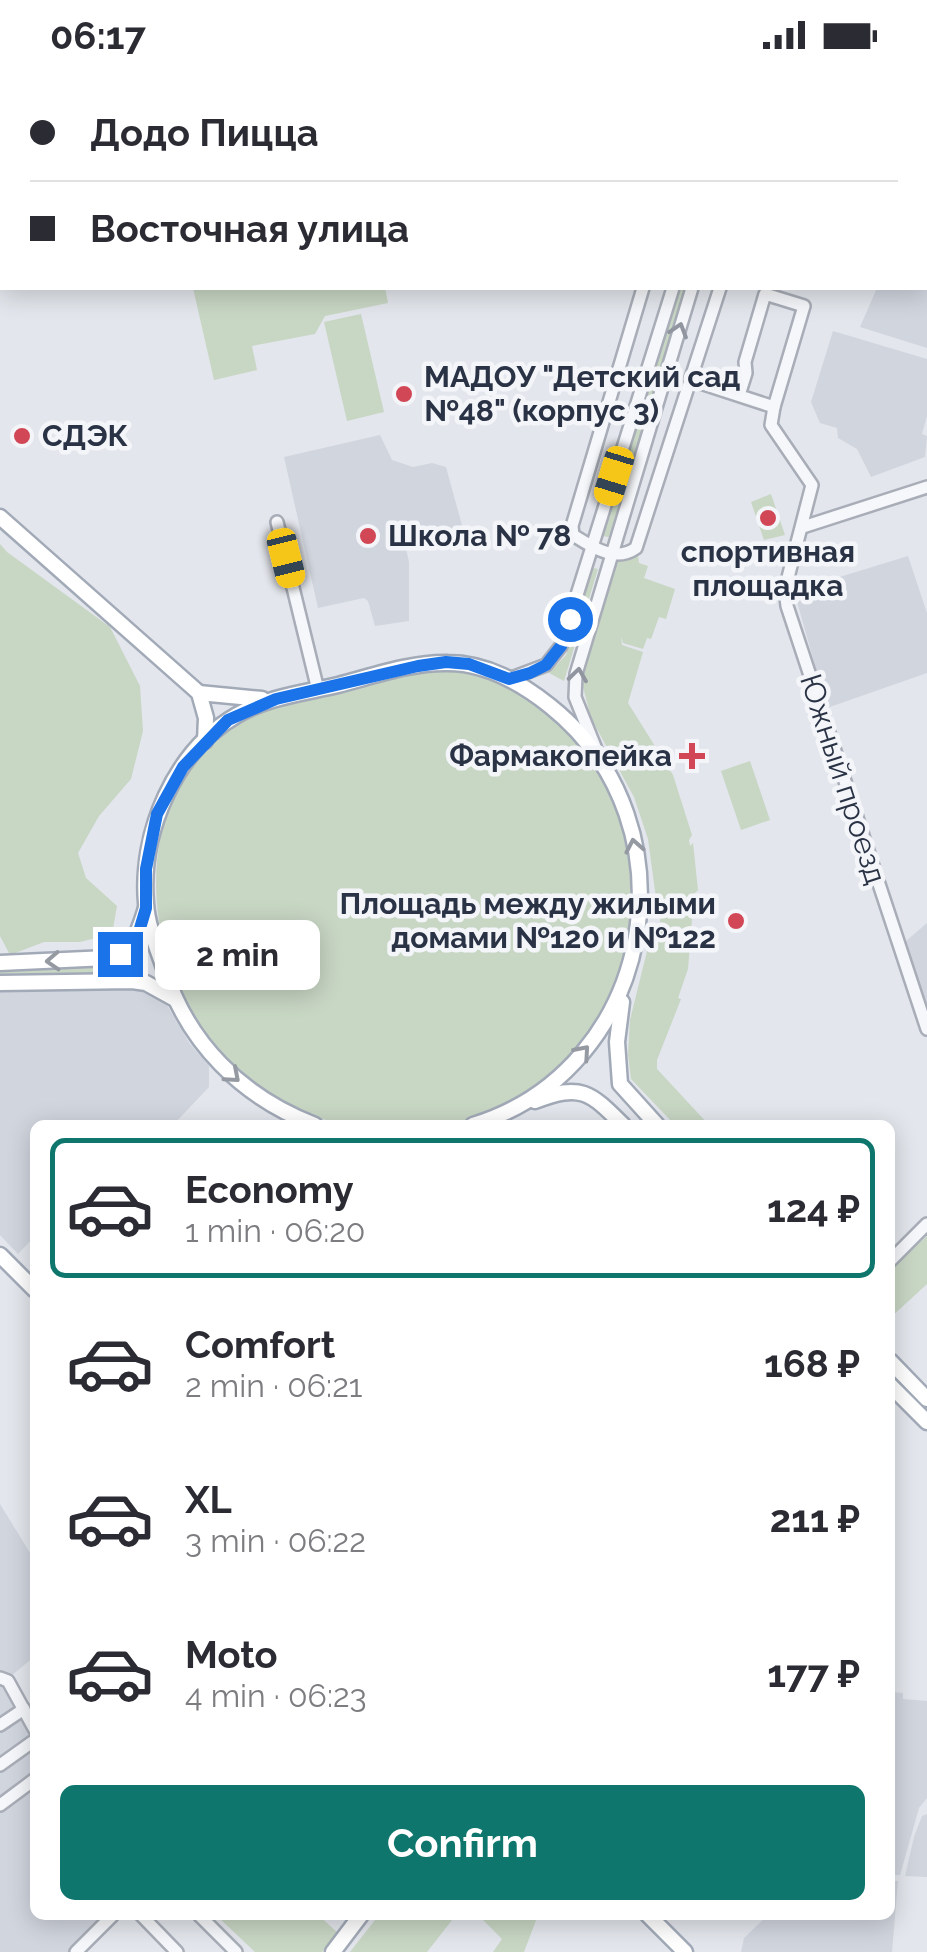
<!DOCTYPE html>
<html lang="en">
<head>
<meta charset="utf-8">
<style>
	:root { --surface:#fff; --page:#f2f2f3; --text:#2b2b33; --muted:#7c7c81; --line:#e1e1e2; --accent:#0f766e }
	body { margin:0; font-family:Raleway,sans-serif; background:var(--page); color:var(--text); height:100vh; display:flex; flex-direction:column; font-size:38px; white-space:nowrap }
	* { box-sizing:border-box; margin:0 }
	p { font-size:32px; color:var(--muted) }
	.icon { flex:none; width:55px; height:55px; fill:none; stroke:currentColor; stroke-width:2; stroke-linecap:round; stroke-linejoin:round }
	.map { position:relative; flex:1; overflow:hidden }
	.drawer { position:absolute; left:30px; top:1050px; width:865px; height:800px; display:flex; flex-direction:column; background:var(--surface); border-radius:15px; box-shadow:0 5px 25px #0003 }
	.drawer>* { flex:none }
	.guide { position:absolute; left:0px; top:0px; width:928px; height:220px; box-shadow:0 5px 25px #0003; display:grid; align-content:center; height:220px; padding:0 30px; background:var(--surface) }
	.end { position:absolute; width:45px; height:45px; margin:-22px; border:12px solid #1a73e8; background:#fff; box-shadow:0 0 0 5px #fff }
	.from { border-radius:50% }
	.bubble { position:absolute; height:70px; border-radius:15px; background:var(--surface); box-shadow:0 5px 25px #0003; font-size:32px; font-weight:700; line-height:70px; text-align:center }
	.car { position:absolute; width:30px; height:60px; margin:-30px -15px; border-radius:12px; box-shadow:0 0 8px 2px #0007; background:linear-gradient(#f5c518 24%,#345 0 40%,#f5c518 0 76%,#345 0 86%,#f5c518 0) }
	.guide b { display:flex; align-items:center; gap:35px; height:95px; font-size:38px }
	.guide b+b { border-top:2px solid var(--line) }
	.guide i { width:25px; height:25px; background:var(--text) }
	ul { padding:18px 0 0; list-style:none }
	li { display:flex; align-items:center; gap:30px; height:140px; margin:0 20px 15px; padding:0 10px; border:5px solid transparent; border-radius:15px }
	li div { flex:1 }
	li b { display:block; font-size:38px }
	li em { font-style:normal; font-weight:700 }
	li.active { border-color:var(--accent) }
	li>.icon { width:90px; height:90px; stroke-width:1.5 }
	.button { display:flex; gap:20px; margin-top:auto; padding:20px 30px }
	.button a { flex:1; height:115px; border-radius:15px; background:var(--accent); color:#fff; font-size:40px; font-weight:700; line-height:115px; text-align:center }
	.status { display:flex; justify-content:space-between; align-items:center; height:70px; padding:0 50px; background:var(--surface); direction:ltr }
	.status svg { height:28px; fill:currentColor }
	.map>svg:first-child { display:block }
	.built { fill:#d1d5de }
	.green { fill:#c8d6c4 }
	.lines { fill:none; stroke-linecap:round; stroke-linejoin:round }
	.minor-casing { stroke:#a8adb7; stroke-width:16 }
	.major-casing { stroke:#a2aab8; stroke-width:19 }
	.minor { stroke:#f6f7fa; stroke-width:11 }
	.major { stroke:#fff; stroke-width:14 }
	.oneway { stroke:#9095a0 }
	.oneway2 { stroke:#9499a2 }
	.route { stroke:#1a73e8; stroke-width:12 }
	.poi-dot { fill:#d24756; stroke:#f3f5f9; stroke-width:4 }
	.labels { text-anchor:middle; stroke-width:9; stroke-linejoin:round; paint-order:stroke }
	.poi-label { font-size:30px; font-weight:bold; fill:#2a3345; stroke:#f3f5f9; text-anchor:start }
	.street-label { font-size:30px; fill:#2a3345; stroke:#f3f5f9 }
</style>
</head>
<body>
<div class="status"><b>06:17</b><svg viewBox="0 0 49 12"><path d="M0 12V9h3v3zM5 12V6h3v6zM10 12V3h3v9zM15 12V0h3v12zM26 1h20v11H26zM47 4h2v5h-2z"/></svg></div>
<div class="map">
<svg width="927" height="1882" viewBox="0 0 927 1882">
	<rect width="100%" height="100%" fill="#e3e6ec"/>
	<g class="built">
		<path d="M925,122L927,123V278L860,257L877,218H925Z"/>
		<path d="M833,261L927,289V346L922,364L927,366L925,387L871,407L857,379L838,368L837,358L820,353L811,332Z"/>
		<path d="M380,365L392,390L413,397L432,393L446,397L463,459L405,474L409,492V551L375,556L368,531L364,528L318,538L284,387Z"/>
		<path d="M908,486L927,543V603L827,638L794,521Z"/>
		<path d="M927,853V945L905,872Z"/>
		<path d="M142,917L162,927L190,974L209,996V1017L173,1055H35V1166L18,1184L0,1165V919Z"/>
		<path d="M0,1434L35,1491V1586L11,1606L35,1652V1845H104L70,1882H0Z"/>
		<path d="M890,1622L903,1623V1629L927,1631V1728L919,1738L900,1805H890Z"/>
		<path d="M927,1744V1807L905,1806L914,1767L922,1746Z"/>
		<path d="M890,1811H898L892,1882H741L744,1868L768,1845H890Z"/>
	</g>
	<g class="green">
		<path d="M193,218H385L388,233L325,246L315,264L252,276L257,300L214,310Z"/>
		<path d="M680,218H686L609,467L602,466Z"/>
		<path d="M361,244L384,342L347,351L324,252Z"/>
		<path d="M771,424L785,465L764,470L751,432Z"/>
		<path d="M0,474L7,482L110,557L140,616L143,661L131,709L99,746L78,783L86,808L117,836L112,864L80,872H44L10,885L0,866Z"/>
		<path d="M638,485L639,493L648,496L644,508L675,519L666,549L659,547L651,569L647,568L643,579L623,573L621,566L622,575L643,582L628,633L673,705L692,765L689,770L690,776L693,773L698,820L694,824L688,899L678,928L681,929L657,990V999L709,1055H675L631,1009L628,984L630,950L651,865L657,873L662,836L656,828L648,769L634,727L591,648L582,613L585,608L581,607L617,488L625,490Z"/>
		<path d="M593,498L598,499L564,611L549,603L566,585Z"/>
		<path d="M443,599C496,603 530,623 567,661C664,761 652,922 545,1009C520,1029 484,1051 451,1055C436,1057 420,1055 405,1055C344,1055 323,1057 269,1024C151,952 108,754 226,660C264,630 392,606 443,599Z"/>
		<path d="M750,691L770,750L741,760L721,701Z"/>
		<path d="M114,896V904L0,909V902Z"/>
		<path d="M927,1166V1214L890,1248V1200Z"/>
		<path d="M216,1845H318L337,1862L322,1882H255Z"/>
		<path d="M379,1845H456L427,1882H350Z"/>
		<path d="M478,1845H538L524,1882H493L502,1869Z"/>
	</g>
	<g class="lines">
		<defs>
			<g id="minor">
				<path d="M723,2L724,0"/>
				<path d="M753,2L754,0"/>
				<path d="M775,2L776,0"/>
				<path d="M802,2L803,0"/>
				<path d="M643,218L572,456L573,465C592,477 615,493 636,478L720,218"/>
				<path d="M691,310L774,337L804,236L765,224L745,292L746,303L739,325"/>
				<path d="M774,337L771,355L812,415L785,519L787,536L927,959"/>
				<path d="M277,452L318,620"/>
				<path d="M803,457L927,417"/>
				<path d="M509,609L546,595L561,576L673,218"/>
				<path d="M598,684L575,627L576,604L692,218"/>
				<path d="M890,1191L927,1154"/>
				<path d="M0,1608L8,1611L35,1660"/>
				<path d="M0,1655L24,1639"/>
				<path d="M0,1695L35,1670"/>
				<path d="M0,1735L35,1709"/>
				<path d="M141,1845L177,1882"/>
				<path d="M199,1845L236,1882"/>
				<path d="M76,1882L113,1845"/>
			</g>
			<g id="major">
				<path d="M0,447L199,623"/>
				<path d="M199,623L262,629"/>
				<path d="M199,623L206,648L205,671"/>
				<path d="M0,893L107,888C134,881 138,863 146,838"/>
				<path d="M0,913L132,911L146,913L175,929"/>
				<path d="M622,932L617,972L620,1014L657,1055"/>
				<path d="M535,1031C581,1013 590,1022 623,1055"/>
				<path d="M315,1055C242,1027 187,973 164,898C157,878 147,854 146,833C140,763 174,681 237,645C267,627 304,623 338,615C373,606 412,592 448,593C487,593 521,613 550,636C699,755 655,999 473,1055"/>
				<path d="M0,1185L35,1220"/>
				<path d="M890,1291L927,1329"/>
				<path d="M890,1315L927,1352"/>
				<path d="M648,1845L685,1882"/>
				<path d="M333,1882L361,1845"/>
			</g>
		</defs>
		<use href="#minor" class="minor-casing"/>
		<use href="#major" class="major-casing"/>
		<use href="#minor" class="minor"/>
		<use href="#major" class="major"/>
	</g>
	<defs><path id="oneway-chevron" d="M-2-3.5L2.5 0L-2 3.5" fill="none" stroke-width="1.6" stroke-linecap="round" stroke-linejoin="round" transform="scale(2.5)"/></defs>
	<g class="oneway">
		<use href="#oneway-chevron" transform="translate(679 260) rotate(-73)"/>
		<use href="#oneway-chevron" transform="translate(578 605) rotate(-82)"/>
	</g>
	<g class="oneway2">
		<use href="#oneway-chevron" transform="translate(634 776) rotate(-101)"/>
		<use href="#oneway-chevron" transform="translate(53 891) rotate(177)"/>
		<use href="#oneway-chevron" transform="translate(583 982) rotate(-49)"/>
		<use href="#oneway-chevron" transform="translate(233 1006) rotate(41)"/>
	</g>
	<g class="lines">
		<path class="route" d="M120,884L138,865L146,838V799L157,744L183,697L228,650L276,629L418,596L446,592L469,594L509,609L530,603L546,595L561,576L570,549"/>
	</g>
	<g class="poi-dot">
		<circle cx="404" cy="324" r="10"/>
		<circle cx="22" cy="366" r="10"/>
		<circle cx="768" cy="448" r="10"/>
		<circle cx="368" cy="466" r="10"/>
		<path d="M687 671h10v10h10v10h-10v10h-10v-10h-10v-10h10z"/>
		<circle cx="736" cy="851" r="10"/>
	</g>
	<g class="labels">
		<g class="poi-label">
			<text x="424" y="317">МАДОУ "Детский сад<tspan x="424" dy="34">№48" (корпус 3)</tspan></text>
			<text x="42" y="376">СДЭК</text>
			<text x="388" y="476">Школа № 78</text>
			<text x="768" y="492" text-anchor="middle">спортивная<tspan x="768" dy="34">площадка</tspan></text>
			<text x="672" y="696" text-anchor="end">Фармакопейка</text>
			<text x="716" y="844" text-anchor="end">Площадь между жилыми<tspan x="716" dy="34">домами №120 и №122</tspan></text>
		</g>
		<g class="street-label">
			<text transform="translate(843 709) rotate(72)" y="10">Южный проезд</text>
		</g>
	</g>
</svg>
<i class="end from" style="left:570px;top:549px"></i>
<i class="end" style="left:120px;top:884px"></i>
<div class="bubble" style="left:155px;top:850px;width:165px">2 min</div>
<i class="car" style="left:614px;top:406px;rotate:197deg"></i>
<i class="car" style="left:286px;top:488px;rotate:166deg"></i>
<div class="guide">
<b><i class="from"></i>Додо Пицца</b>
<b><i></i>Восточная улица</b>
</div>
<section class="drawer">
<ul>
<li class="active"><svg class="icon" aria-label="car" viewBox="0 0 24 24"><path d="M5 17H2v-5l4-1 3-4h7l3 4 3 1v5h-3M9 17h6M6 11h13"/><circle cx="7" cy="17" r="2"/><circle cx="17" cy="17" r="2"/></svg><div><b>Economy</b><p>1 min · 06:20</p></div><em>124 ₽</em></li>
<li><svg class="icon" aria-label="car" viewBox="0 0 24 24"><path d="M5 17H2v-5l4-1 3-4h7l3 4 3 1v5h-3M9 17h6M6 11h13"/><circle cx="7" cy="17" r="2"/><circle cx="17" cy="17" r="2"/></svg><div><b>Comfort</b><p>2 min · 06:21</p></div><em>168 ₽</em></li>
<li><svg class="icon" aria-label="car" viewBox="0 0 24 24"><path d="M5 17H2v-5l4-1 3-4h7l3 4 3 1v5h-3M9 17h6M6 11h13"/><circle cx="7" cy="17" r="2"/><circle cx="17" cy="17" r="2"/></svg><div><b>XL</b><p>3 min · 06:22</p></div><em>211 ₽</em></li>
<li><svg class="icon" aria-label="car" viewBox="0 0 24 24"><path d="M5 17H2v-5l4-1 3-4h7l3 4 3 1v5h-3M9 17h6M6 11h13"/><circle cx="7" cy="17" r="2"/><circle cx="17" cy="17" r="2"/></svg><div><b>Moto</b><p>4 min · 06:23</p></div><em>177 ₽</em></li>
</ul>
<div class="button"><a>Confirm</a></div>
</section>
</div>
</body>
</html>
